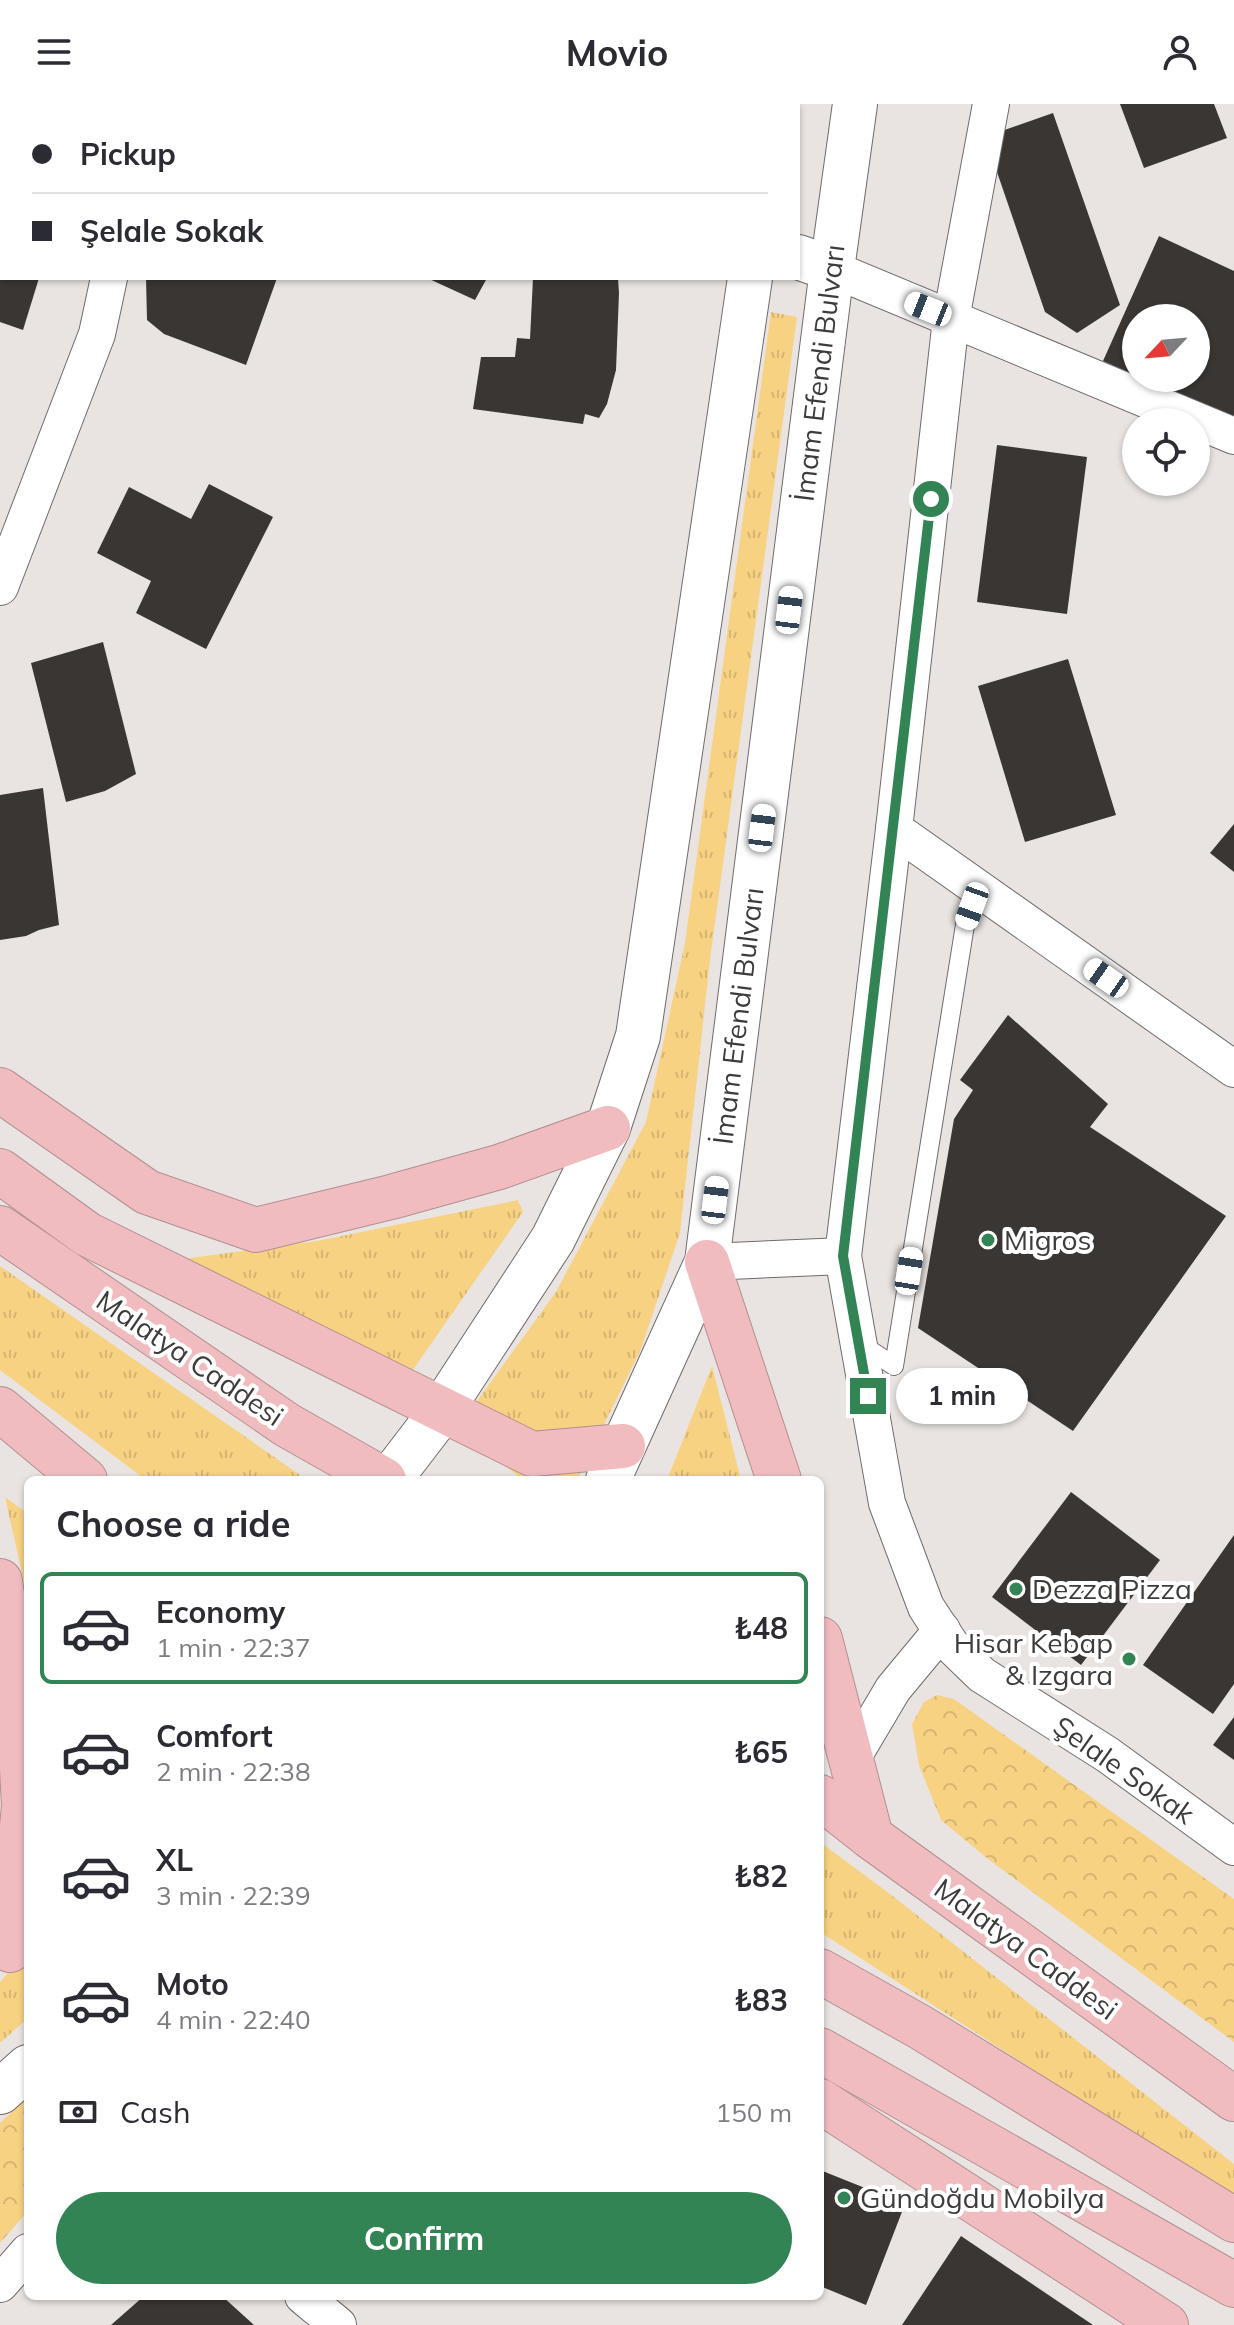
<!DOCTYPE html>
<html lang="en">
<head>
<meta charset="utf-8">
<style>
	:root { --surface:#fff; --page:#f2f2f3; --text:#2b2b33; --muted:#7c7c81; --line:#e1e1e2; --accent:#328455 }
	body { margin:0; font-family:Mulish,sans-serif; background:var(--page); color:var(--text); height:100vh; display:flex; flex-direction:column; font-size:30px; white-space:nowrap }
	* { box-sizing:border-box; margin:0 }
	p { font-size:26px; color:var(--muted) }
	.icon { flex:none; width:44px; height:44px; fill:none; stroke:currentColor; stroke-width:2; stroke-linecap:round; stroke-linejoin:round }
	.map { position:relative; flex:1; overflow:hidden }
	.details { position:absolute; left:24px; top:1372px; width:800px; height:824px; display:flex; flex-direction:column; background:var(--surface); border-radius:12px; box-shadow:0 2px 6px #0004 }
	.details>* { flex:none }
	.guide { position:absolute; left:0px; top:0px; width:800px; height:176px; box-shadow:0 2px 6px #0004; display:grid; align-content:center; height:176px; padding:0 32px; background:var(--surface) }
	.needle { width:52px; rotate:244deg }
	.tools { position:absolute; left:1122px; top:200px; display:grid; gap:16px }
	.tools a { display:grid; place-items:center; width:88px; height:88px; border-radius:50%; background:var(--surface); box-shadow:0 2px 6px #0004; font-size:40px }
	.end { position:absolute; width:36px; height:36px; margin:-18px; border:10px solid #328455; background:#fff; box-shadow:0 0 0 4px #fff }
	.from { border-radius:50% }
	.bubble { position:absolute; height:56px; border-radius:28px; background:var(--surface); box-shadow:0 2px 6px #0004; font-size:26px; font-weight:700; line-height:56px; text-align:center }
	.car { position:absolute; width:24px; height:48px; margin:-24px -12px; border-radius:10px; box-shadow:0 0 6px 2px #0007; background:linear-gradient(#fff 24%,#345 0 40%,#fff 0 76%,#345 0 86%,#fff 0) }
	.guide b { display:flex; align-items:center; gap:28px; height:76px; font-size:30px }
	.guide b+b { border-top:2px solid var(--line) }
	.guide i { width:20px; height:20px; background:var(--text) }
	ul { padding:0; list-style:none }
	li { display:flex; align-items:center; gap:24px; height:112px; margin:0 16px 12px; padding:0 16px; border:4px solid transparent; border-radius:12px }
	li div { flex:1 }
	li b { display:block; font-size:30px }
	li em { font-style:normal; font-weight:700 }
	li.active { border-color:var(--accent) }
	li>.icon { width:72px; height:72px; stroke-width:1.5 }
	h2 { padding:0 32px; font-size:36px; line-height:96px }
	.pay { display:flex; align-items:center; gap:20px; height:88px; padding:0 32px; font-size:30px }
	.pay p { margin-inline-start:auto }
	.cta { display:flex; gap:16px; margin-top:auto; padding:16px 32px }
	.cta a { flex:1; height:92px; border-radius:48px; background:var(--accent); color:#fff; font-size:32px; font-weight:700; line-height:92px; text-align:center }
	header { display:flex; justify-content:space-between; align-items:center; height:104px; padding:0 32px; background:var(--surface); font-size:36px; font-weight:700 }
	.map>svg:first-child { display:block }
	.grass { fill:url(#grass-tufts) }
	.park { fill:url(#park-crowns) }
	.building { fill:#393633 }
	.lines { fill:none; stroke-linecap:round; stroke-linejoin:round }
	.lane-casing { stroke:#6f6b6a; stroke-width:20 }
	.street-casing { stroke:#6f6b6a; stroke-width:38 }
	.secondary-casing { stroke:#6f6b6a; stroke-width:46 }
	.highway-casing { stroke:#b28f91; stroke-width:46 }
	.lane { stroke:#fff; stroke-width:18 }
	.street { stroke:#fff; stroke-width:36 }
	.secondary { stroke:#fff; stroke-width:44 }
	.highway { stroke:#f1bcbf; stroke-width:44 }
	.route { stroke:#328455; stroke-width:10 }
	.poi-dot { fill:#328455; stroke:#fff; stroke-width:3 }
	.labels { text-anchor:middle; stroke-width:8; stroke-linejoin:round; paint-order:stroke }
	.street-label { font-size:28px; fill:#3e3c3b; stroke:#fff }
	.poi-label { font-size:28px; fill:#3e3c3b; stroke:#fff; text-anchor:start }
</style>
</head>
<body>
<header><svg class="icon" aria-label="menu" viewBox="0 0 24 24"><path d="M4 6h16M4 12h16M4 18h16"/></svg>Movio<svg class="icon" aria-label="person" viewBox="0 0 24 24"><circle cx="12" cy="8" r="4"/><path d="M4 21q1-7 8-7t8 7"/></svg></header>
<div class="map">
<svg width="1234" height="2221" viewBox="0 0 1234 2221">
	<defs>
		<pattern id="grass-tufts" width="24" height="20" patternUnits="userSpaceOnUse" patternTransform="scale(2)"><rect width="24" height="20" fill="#f8d283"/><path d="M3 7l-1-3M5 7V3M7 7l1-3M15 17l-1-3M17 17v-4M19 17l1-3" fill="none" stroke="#d6b572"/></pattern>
		<pattern id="park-crowns" width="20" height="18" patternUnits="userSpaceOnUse" patternTransform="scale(2)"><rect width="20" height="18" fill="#f8d283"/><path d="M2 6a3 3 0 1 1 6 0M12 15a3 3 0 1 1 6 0" fill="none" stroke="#d6b572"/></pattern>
	</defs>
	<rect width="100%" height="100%" fill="#e9e4e2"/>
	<g class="grass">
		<path d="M771,208L797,213L710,856L680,1129L641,1245L577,1376H524L456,1326L556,1188L646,1018L685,839Z"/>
		<path d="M518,1096L523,1108L394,1293L175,1156L317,1137Z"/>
		<path d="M0,1162L300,1371L295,1376H146L0,1266Z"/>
		<path d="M712,1262L741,1376H667Z"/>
		<path d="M5,1393L28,1410V1496Z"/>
		<path d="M820,1738L890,1790L1234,2060V2097L1190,2067L820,1828Z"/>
		<path d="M28,1846V1914L0,1939V1878Z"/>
	</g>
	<g class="park">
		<path d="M937,1591L954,1595L1234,1795V1938L988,1755L941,1716L919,1661L912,1620L924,1598Z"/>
		<path d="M28,1993V2107L0,2139V2019Z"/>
	</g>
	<g class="building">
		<path d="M1120,0H1214L1227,34L1144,64Z"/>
		<path d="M1053,9L1120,201L1077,229L1045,208L997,68L996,29Z"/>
		<path d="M1159,132L1234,167V317L1140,274H1196V214H1136V272L1103,257Z"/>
		<path d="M0,174H39L23,226L0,218Z"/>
		<path d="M146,174H277L246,261L164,230L147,216Z"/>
		<path d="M427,174H487L475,196Z"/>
		<path d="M533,174H618L619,189L616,266L607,300L599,314L585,310L583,320L473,305L481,253H515L517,234L530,235Z"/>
		<path d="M997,341L1087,353L1067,510L977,498Z"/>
		<path d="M209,380L273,413L206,545L136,509L151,477L97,449L129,383L191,415Z"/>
		<path d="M103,538L136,670L105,687L66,698L31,559Z"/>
		<path d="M1068,555L1116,711L1025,738L978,582Z"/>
		<path d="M43,684L59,821L39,826L26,832L0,836V691Z"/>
		<path d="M1234,720V768L1210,749Z"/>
		<path d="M1008,911L1108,1000L1090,1023L1226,1112L1073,1327L918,1224L954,1015L973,986L960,976Z"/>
		<path d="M1071,1388L1160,1456L1081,1561L992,1493Z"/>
		<path d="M1234,1431V1580L1213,1610L1143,1561Z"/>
		<path d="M1234,1613V1656L1213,1641Z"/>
		<path d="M820,2066L905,2100L866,2201L820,2182Z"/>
		<path d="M961,2132L1093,2221H902Z"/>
		<path d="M144,2192H222L254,2221H111Z"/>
	</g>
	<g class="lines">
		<defs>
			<path id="lane" d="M861,1240L894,1262L965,821L978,784"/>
			<g id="street">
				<path d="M146,2L147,0"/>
				<path d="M832,165L1234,332"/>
				<path d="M0,483L97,230L109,174"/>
				<path d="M894,725L1234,965"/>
				<path d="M843,1152L894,725L951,215L991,0"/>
				<path d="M707,1158L843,1152L887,1399L926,1503L951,1541L982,1571L1108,1651L1234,1743"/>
				<path d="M851,1656L893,1585L942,1526"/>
				<path d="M0,2180L28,2148"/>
				<path d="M303,2192L338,2221"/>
			</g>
			<g id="secondary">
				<path d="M528,0L532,2"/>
				<path d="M775,2V0"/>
				<path d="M798,153L832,165"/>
				<path d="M389,1376L435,1316L553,1135L608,1024L638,932L750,174"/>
				<path d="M608,1376L707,1158L832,165L855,0"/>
				<path d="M0,1988L28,1963"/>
			</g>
			<g id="highway">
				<path d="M0,986L147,1088L256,1126L391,1093L499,1063L608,1024"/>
				<path d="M0,1067L87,1130L532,1350L623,1342"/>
				<path d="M0,1124L287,1321L384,1376"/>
				<path d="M707,1158L779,1376"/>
				<path d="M0,1305L85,1376"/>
				<path d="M0,1477L19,1609L24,1702L10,1846"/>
				<path d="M820,1535L871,1733"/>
				<path d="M820,1693L871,1733L1234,1995"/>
				<path d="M820,1867L920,1923L1234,2116"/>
				<path d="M820,1946L1234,2181"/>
				<path d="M820,1997L1166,2221"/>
			</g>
		</defs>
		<use href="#lane" class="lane-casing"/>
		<use href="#street" class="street-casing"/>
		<use href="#secondary" class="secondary-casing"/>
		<use href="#highway" class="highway-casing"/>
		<use href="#lane" class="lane"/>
		<use href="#street" class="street"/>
		<use href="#secondary" class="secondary"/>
		<use href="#highway" class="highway"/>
	</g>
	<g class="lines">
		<path class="route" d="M868,1292L843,1152L931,395"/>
	</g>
	<g class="poi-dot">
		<circle cx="988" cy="1136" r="8"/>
		<circle cx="1016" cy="1485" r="8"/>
		<circle cx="1129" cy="1555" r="8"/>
		<circle cx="844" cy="2094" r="8"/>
	</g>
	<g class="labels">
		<g class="street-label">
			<text transform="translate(819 269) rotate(-83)" y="10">İmam Efendi Bulvarı</text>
			<text transform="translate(738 912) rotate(-83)" y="10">İmam Efendi Bulvarı</text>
			<text transform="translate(190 1254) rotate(34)" y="10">Malatya Caddesi</text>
			<text transform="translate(1124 1666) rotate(35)" y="10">Şelale Sokak</text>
			<text transform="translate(1026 1845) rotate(36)" y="10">Malatya Caddesi</text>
		</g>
		<g class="poi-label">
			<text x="1004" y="1146">Migros</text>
			<text x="1032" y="1495">Dezza Pizza</text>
			<text x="1113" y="1549" text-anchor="end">Hisar Kebap<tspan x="1113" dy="32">&amp; Izgara</tspan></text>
			<text x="860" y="2104">Gündoğdu Mobilya</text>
		</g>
	</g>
</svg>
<div class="tools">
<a><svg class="needle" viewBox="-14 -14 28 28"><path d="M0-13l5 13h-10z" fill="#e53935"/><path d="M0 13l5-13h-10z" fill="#7c7c81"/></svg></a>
<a><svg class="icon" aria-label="locate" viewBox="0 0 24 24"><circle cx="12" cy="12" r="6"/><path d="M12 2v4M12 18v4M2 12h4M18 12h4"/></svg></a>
</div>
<i class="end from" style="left:931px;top:395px"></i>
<i class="end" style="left:868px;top:1292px"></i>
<div class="bubble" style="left:896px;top:1264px;width:132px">1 min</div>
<i class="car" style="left:928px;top:205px;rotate:292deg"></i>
<i class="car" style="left:789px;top:506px;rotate:7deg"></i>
<i class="car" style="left:762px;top:724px;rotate:7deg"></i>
<i class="car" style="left:972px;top:802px;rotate:200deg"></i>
<i class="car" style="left:1106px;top:874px;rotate:305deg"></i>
<i class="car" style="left:715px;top:1096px;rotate:7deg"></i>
<i class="car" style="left:909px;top:1167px;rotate:9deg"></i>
<div class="guide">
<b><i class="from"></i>Pickup</b>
<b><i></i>Şelale Sokak</b>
</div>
<section class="details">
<h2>Choose a ride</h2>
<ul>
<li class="active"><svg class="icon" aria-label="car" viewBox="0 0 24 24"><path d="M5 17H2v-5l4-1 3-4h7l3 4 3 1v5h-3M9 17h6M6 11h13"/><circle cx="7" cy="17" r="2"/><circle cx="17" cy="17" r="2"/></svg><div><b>Economy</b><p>1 min · 22:37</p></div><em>₺48</em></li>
<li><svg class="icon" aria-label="car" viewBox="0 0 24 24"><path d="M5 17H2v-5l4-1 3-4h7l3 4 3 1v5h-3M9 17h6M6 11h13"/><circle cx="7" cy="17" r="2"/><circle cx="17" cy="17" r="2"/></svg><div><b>Comfort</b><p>2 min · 22:38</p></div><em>₺65</em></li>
<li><svg class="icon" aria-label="car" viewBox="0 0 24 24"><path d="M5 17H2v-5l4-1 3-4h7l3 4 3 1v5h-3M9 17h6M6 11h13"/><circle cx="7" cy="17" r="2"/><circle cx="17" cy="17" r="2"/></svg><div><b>XL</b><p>3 min · 22:39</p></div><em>₺82</em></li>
<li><svg class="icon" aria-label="car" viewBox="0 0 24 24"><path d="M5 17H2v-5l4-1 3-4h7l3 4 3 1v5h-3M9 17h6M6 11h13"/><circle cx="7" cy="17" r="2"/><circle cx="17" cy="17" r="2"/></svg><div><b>Moto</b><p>4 min · 22:40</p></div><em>₺83</em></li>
</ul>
<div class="pay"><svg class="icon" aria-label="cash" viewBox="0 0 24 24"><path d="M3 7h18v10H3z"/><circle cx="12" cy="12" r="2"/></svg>Cash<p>150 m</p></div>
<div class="cta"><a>Confirm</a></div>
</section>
</div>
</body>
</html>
